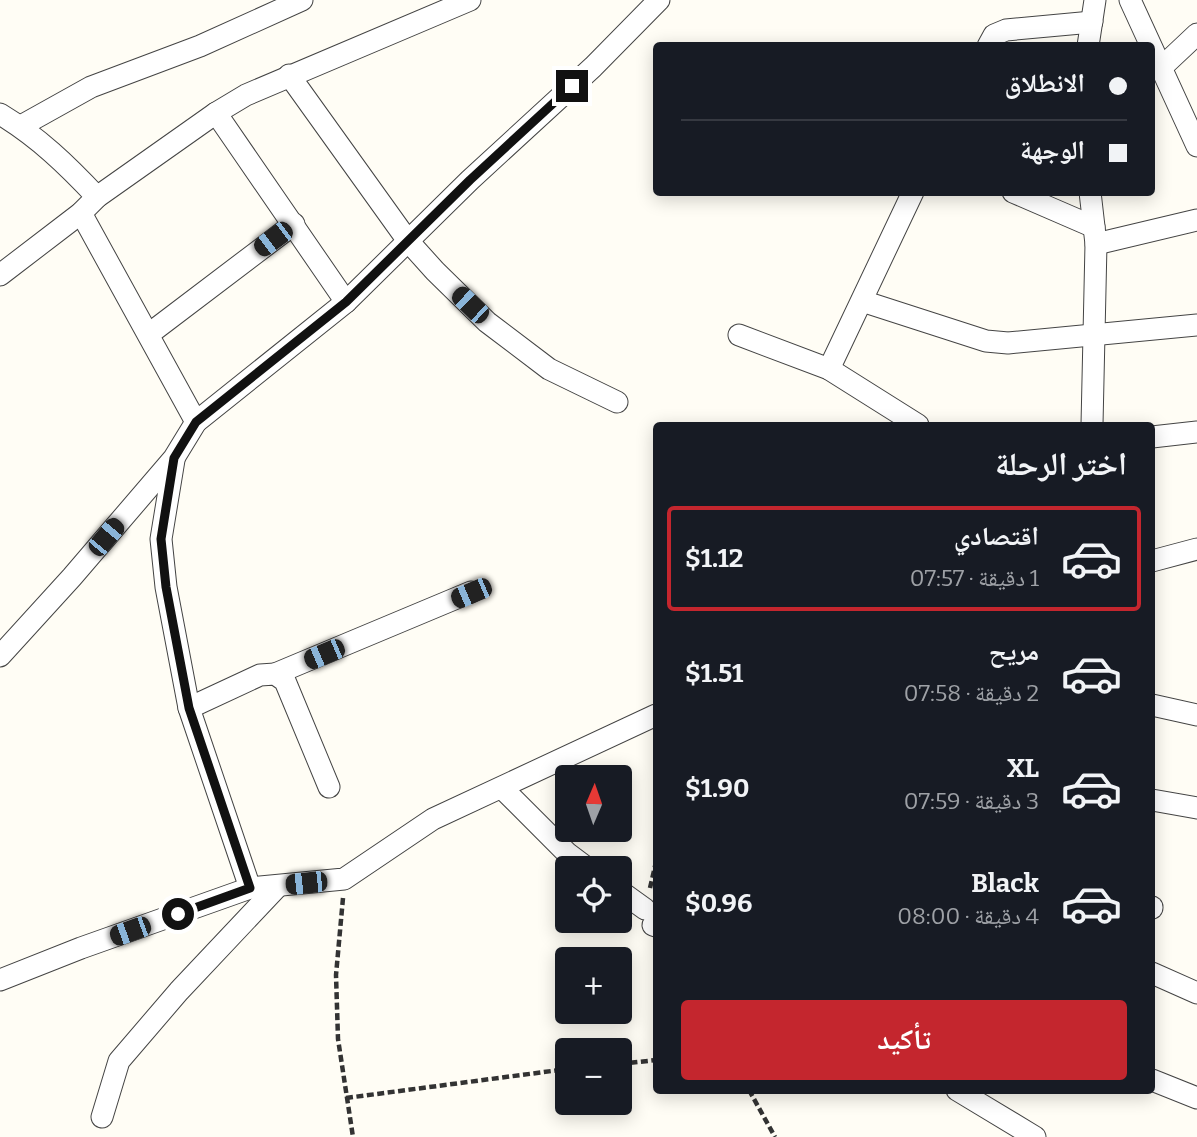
<!DOCTYPE html>
<html lang="ar">
<head>
<meta charset="utf-8">
<style>
	:root { --surface:#171b24; --page:#20242c; --text:#f1f3f6; --muted:#9ea1a6; --line:#363941; --accent:#c4262e }
	body { margin:0; font-family:Bitter,"Noto Naskh Arabic",serif; background:var(--page); color:var(--text); direction:rtl; height:100vh; display:flex; flex-direction:column; font-size:26px; white-space:nowrap }
	* { box-sizing:border-box; margin:0 }
	p { font-size:23px; color:var(--muted) }
	.icon { flex:none; width:38px; height:38px; fill:none; stroke:currentColor; stroke-width:2; stroke-linecap:round; stroke-linejoin:round }
	.map { position:relative; flex:1; overflow:hidden; direction:ltr }
	.panel { position:absolute; left:653px; top:422px; width:502px; height:672px; display:flex; flex-direction:column; background:var(--surface); border-radius:7px; box-shadow:0 4px 18px #0003; direction:rtl }
	.panel>* { flex:none }
	.top-card { position:absolute; left:653px; top:42px; width:502px; height:154px; border-radius:7px; box-shadow:0 4px 18px #0003; direction:rtl; display:grid; align-content:center; height:154px; padding:0 28px; background:var(--surface) }
	.needle { width:46px; rotate:2deg }
	.controls { position:absolute; left:555px; top:765px; display:grid; gap:14px }
	.controls a { display:grid; place-items:center; width:77px; height:77px; border-radius:7px; background:var(--surface); box-shadow:0 4px 18px #0003; font-size:35px }
	.end { position:absolute; width:32px; height:32px; margin:-16px; border:9px solid #111; background:#fff; box-shadow:0 0 0 4px #fff }
	.from { border-radius:50% }
	.car { position:absolute; width:21px; height:42px; margin:-21px -10px; border-radius:9px; box-shadow:0 0 5px 2px #0007; background:linear-gradient(#222 24%,#8ab4d8 0 40%,#222 0 76%,#8ab4d8 0 86%,#222 0) }
	.top-card b { display:flex; align-items:center; gap:24px; height:66px; font-size:26px }
	.top-card b+b { border-top:2px solid var(--line) }
	.top-card i { width:18px; height:18px; background:var(--text) }
	ul { padding:0; list-style:none }
	li { display:flex; align-items:center; gap:21px; height:105px; margin:0 14px 10px; padding:0 14px; border:4px solid transparent; border-radius:7px }
	li div { flex:1 }
	li b { display:block; font-size:26px }
	li em { font-style:normal; font-weight:700 }
	li.current { border-color:var(--accent) }
	li>.icon { width:63px; height:63px; stroke-width:1.5 }
	h2 { padding:0 28px; font-size:32px; line-height:84px }
	.action { display:flex; gap:14px; margin-top:auto; padding:14px 28px }
	.action a { flex:1; height:80px; border-radius:7px; background:var(--accent); color:#fff; font-size:28px; font-weight:700; line-height:80px; text-align:center }
	.map>svg:first-child { display:block }
	.lines { fill:none; stroke-linecap:round; stroke-linejoin:round }
	.minor-casing { stroke:#444; stroke-width:23 }
	.path { stroke:#333; stroke-width:4.5; stroke-dasharray:7 3.5; stroke-linecap:butt }
	.minor { stroke:#fff; stroke-width:21 }
	.route { stroke:#111; stroke-width:9 }
</style>
</head>
<body>
<div class="map">
<svg width="1197" height="1137" viewBox="0 0 1197 1137">
	<rect width="100%" height="100%" fill="#fffdf5"/>
	<g class="lines">
		<defs>
			<g id="minor">
				<path d="M1130,0L1197,146"/>
				<path d="M988,46L994,35L1006,30L1092,22"/>
				<path d="M1088,46L1095,0"/>
				<path d="M1163,66L1197,34"/>
				<path d="M289,75L408,241L435,271L487,322L549,369L617,402"/>
				<path d="M216,113L346,302"/>
				<path d="M0,114C38,137 67,165 97,197"/>
				<path d="M21,126L91,87L200,46L302,0"/>
				<path d="M1013,192L1094,227"/>
				<path d="M1090,192L1096,244L1092,425"/>
				<path d="M81,213L196,422"/>
				<path d="M1096,244L1197,220"/>
				<path d="M0,275L81,213L97,197L216,113L246,95L470,0"/>
				<path d="M862,301L986,341L1008,343L1197,325"/>
				<path d="M149,334L294,224"/>
				<path d="M739,335L829,369L918,425"/>
				<path d="M829,369L913,192"/>
				<path d="M1152,437L1197,432"/>
				<path d="M174,460L161,539L166,587L189,708L250,888"/>
				<path d="M1152,561L1197,549"/>
				<path d="M0,656L72,577L174,458L196,422L346,302L470,180L593,67L659,0"/>
				<path d="M275,674L471,592"/>
				<path d="M1152,705L1197,715"/>
				<path d="M189,708L260,675L275,674L285,681L329,787"/>
				<path d="M502,788L567,853L587,868"/>
				<path d="M1152,800L1197,808"/>
				<path d="M620,891L645,909"/>
				<path d="M1152,907V908"/>
				<path d="M653,925L656,926"/>
				<path d="M1152,973L1197,993"/>
				<path d="M0,980L81,948L250,888L344,879L433,819L656,715"/>
				<path d="M1152,1080L1197,1098"/>
				<path d="M957,1090L1035,1137"/>
				<path d="M102,1117L119,1061L179,991L278,886"/>
			</g>
		</defs>
		<use href="#minor" class="minor-casing"/>
		<g class="path">
			<path d="M650,888L656,862"/>
			<path d="M343,898L336,975L338,1039L353,1137"/>
			<path d="M620,1064L656,1060"/>
			<path d="M749,1090L775,1137"/>
			<path d="M346,1098L567,1069"/>
		</g>
		<use href="#minor" class="minor"/>
	</g>
	<g class="lines">
		<path class="route" d="M178,914L250,888L189,708L166,587L161,539L174,458L196,422L346,302L470,180L572,86"/>
	</g>
</svg>
<div class="controls">
<a><svg class="needle" viewBox="-14 -14 28 28"><path d="M0-13l5 13h-10z" fill="#e53935"/><path d="M0 13l5-13h-10z" fill="#9ea1a6"/></svg></a>
<a><svg class="icon" aria-label="locate" viewBox="0 0 24 24"><circle cx="12" cy="12" r="6"/><path d="M12 2v4M12 18v4M2 12h4M18 12h4"/></svg></a>
<a>+</a>
<a>−</a>
</div>
<i class="end from" style="left:178px;top:914px"></i>
<i class="end" style="left:572px;top:86px"></i>
<i class="car" style="left:273px;top:239px;rotate:233deg"></i>
<i class="car" style="left:470px;top:305px;rotate:314deg"></i>
<i class="car" style="left:106px;top:537px;rotate:40deg"></i>
<i class="car" style="left:471px;top:593px;rotate:247deg"></i>
<i class="car" style="left:324px;top:654px;rotate:247deg"></i>
<i class="car" style="left:306px;top:883px;rotate:264deg"></i>
<i class="car" style="left:130px;top:931px;rotate:250deg"></i>
<div class="top-card">
<b><i class="from"></i>الانطلاق</b>
<b><i></i>الوجهة</b>
</div>
<section class="panel">
<h2>اختر الرحلة</h2>
<ul>
<li class="current"><svg class="icon" aria-label="car" viewBox="0 0 24 24"><path d="M5 17H2v-5l4-1 3-4h7l3 4 3 1v5h-3M9 17h6M6 11h13"/><circle cx="7" cy="17" r="2"/><circle cx="17" cy="17" r="2"/></svg><div><b>اقتصادي</b><p>1 دقيقة · 07:57</p></div><em>$1.12</em></li>
<li><svg class="icon" aria-label="car" viewBox="0 0 24 24"><path d="M5 17H2v-5l4-1 3-4h7l3 4 3 1v5h-3M9 17h6M6 11h13"/><circle cx="7" cy="17" r="2"/><circle cx="17" cy="17" r="2"/></svg><div><b>مريح</b><p>2 دقيقة · 07:58</p></div><em>$1.51</em></li>
<li><svg class="icon" aria-label="car" viewBox="0 0 24 24"><path d="M5 17H2v-5l4-1 3-4h7l3 4 3 1v5h-3M9 17h6M6 11h13"/><circle cx="7" cy="17" r="2"/><circle cx="17" cy="17" r="2"/></svg><div><b>XL</b><p>3 دقيقة · 07:59</p></div><em>$1.90</em></li>
<li><svg class="icon" aria-label="car" viewBox="0 0 24 24"><path d="M5 17H2v-5l4-1 3-4h7l3 4 3 1v5h-3M9 17h6M6 11h13"/><circle cx="7" cy="17" r="2"/><circle cx="17" cy="17" r="2"/></svg><div><b>Black</b><p>4 دقيقة · 08:00</p></div><em>$0.96</em></li>
</ul>
<div class="action"><a>تأكيد</a></div>
</section>
</div>
</body>
</html>
